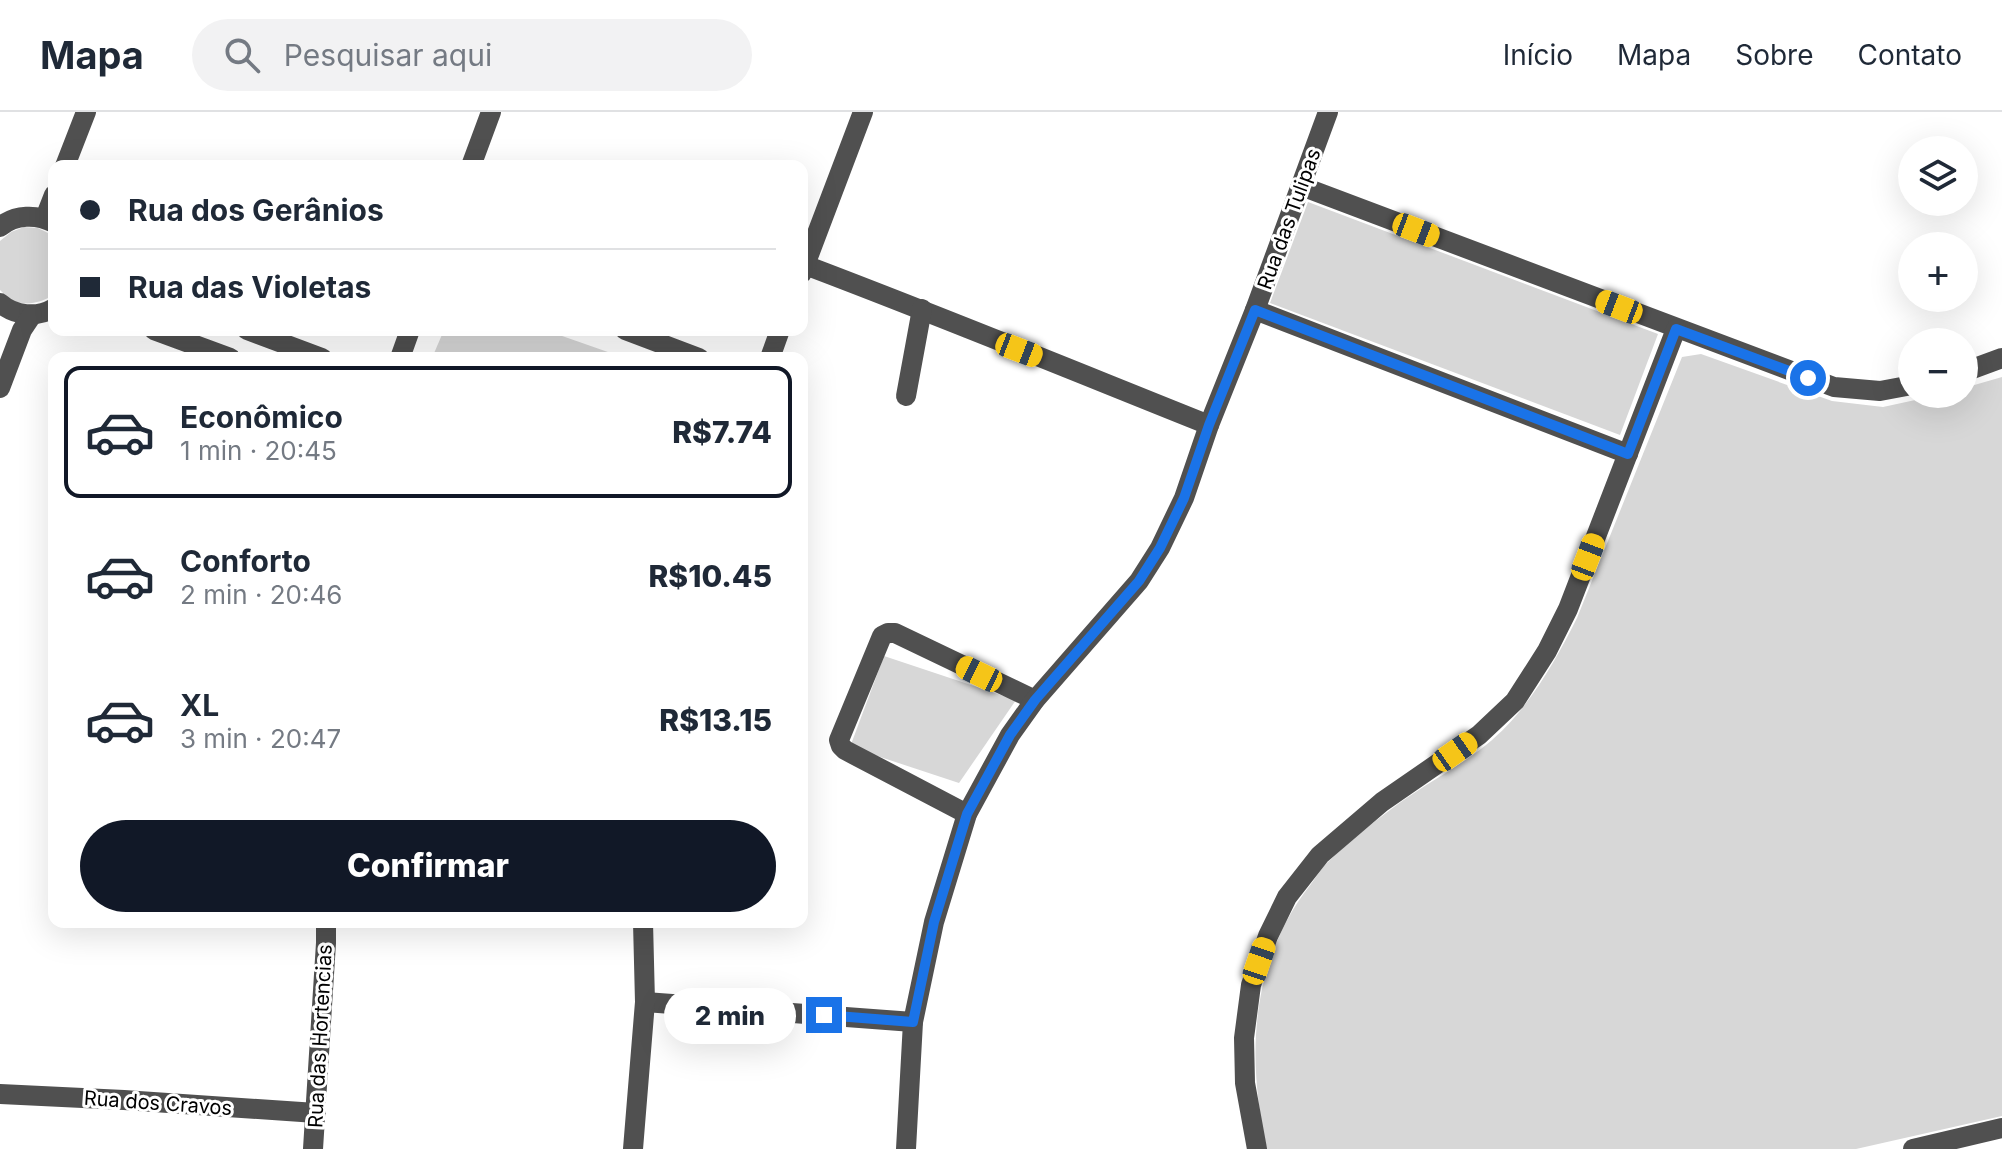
<!DOCTYPE html>
<html lang="pt">
<head>
<meta charset="utf-8">
<style>
	:root { --surface:#fff; --page:#f2f2f3; --text:#1f2937; --muted:#747a83; --line:#e0e1e3; --accent:#111827 }
	body { margin:0; font-family:Inter,sans-serif; background:var(--page); color:var(--text); height:100vh; display:flex; flex-direction:column; font-size:30px; white-space:nowrap }
	* { box-sizing:border-box; margin:0 }
	p { font-size:26px; color:var(--muted) }
	.icon { flex:none; width:44px; height:44px; fill:none; stroke:currentColor; stroke-width:2; stroke-linecap:round; stroke-linejoin:round }
	.map { position:relative; flex:1; overflow:hidden }
	.details { position:absolute; left:48px; top:240px; width:760px; height:576px; display:flex; flex-direction:column; background:var(--surface); border-radius:16px; box-shadow:0 8px 32px #0002 }
	.details>* { flex:none }
	.hud { position:absolute; left:48px; top:48px; width:760px; height:176px; border-radius:16px; box-shadow:0 8px 32px #0002; display:grid; align-content:center; height:176px; padding:0 32px; background:var(--surface) }
	.fabs { position:absolute; left:1898px; top:24px; display:grid; gap:16px }
	.fabs a { display:grid; place-items:center; width:80px; height:80px; border-radius:50%; background:var(--surface); box-shadow:0 8px 32px #0002; font-size:40px }
	.end { position:absolute; width:36px; height:36px; margin:-18px; border:10px solid #1a73e8; background:#fff; box-shadow:0 0 0 4px #fff }
	.from { border-radius:50% }
	.bubble { position:absolute; height:56px; border-radius:28px; background:var(--surface); box-shadow:0 8px 32px #0002; font-size:26px; font-weight:800; line-height:56px; text-align:center }
	.car { position:absolute; width:24px; height:48px; margin:-24px -12px; border-radius:10px; box-shadow:0 0 6px 2px #0007; background:linear-gradient(#f5c518 24%,#345 0 40%,#f5c518 0 76%,#345 0 86%,#f5c518 0) }
	.hud b { display:flex; align-items:center; gap:28px; height:76px; font-size:30px }
	.hud b+b { border-top:2px solid var(--line) }
	.hud i { width:20px; height:20px; background:var(--text) }
	ul { padding:14px 0 0; list-style:none }
	li { display:flex; align-items:center; gap:24px; height:132px; margin:0 16px 12px; padding:0 16px; border:4px solid transparent; border-radius:16px }
	li div { flex:1 }
	li b { display:block; font-size:30px }
	li em { font-style:normal; font-weight:800 }
	li.active { border-color:var(--accent) }
	li>.icon { width:72px; height:72px; stroke-width:1.5 }
	.button { display:flex; gap:16px; margin-top:auto; padding:16px 32px }
	.button a { flex:1; height:92px; border-radius:48px; background:var(--accent); color:#fff; font-size:32px; font-weight:800; line-height:92px; text-align:center }
	header { display:flex; align-items:center; gap:48px; box-sizing:border-box; height:112px; padding:0 40px; background:var(--surface); border-bottom:2px solid var(--line) }
	header strong { font-size:38px }
	nav { display:flex; gap:44px; margin-inline-start:auto; font-size:28px }
	.search { width:560px; height:72px; background:var(--page); display:flex; align-items:center; gap:20px; box-sizing:border-box; padding:0 28px; border-radius:44px; color:var(--muted); font-size:30px }
	.map>svg:first-child { display:block }
	.green { fill:#d7d7d7 }
	.lines { fill:none; stroke-linecap:round; stroke-linejoin:round }
	.minor { stroke:#505050; stroke-width:20 }
	.route { stroke:#1a73e8; stroke-width:10 }
	.labels { text-anchor:middle; stroke-width:6; stroke-linejoin:round; paint-order:stroke }
	.street-label { font-size:20px; fill:#000; stroke:#fff }
</style>
</head>
<body>
<header>
<strong>Mapa</strong>
<div class="search"><svg class="icon" aria-label="search" viewBox="0 0 24 24"><circle cx="10" cy="10" r="6"/><path d="M15 15l6 6"/></svg>Pesquisar aqui</div>
<nav><a>Início</a><a>Mapa</a><a>Sobre</a><a>Contato</a></nav>
</header>
<div class="map">
<svg width="2002" height="1037" viewBox="0 0 2002 1037">
	<rect width="100%" height="100%" fill="#fff"/>
	<g class="green">
		<path d="M1308,90L1658,222L1620,323L1270,191Z"/>
		<path d="M24,115L38,116L54,124V183C34,194 17,196 0,178V129L11,120Z"/>
		<path d="M444,218H545L625,246H432Z"/>
		<path d="M1701,242L1832,289L1883,295L1943,282H1964V276L2002,265V1004L1856,1037H1267C1246,945 1250,849 1311,772C1317,764 1322,755 1330,748C1348,730 1370,713 1390,698C1421,674 1456,657 1486,633C1526,601 1554,552 1577,506L1682,245Z"/>
		<path d="M884,544L1016,588L959,671L850,635Z"/>
	</g>
	<g class="lines">
		<g class="minor">
			<path d="M65,54L86,0"/>
			<path d="M471,54L491,0"/>
			<path d="M1301,74L1834,275L1880,279L1912,273"/>
			<path d="M45,106L54,83"/>
			<path d="M0,115C15,102 37,102 54,111"/>
			<path d="M805,153C940,204 1074,259 1209,313"/>
			<path d="M802,161L863,0"/>
			<path d="M0,191C15,204 37,206 54,196"/>
			<path d="M1255,198L1628,342"/>
			<path d="M154,218L230,246"/>
			<path d="M247,218L322,246"/>
			<path d="M625,218L699,246"/>
			<path d="M400,246L410,218"/>
			<path d="M770,246L780,218"/>
			<path d="M1964,260L2002,246"/>
			<path d="M0,276L22,218L32,203"/>
			<path d="M906,284L922,197"/>
			<path d="M967,702L845,638L841,634L839,628L882,524L888,521H895L1035,588"/>
			<path d="M645,890L913,910"/>
			<path d="M0,982L124,988L316,1001"/>
			<path d="M313,1037L326,831V810"/>
			<path d="M633,1037L645,890L643,810"/>
			<path d="M906,1037L913,910L934,810L967,702L1010,623L1035,588L1139,469L1160,436L1184,386L1209,313L1255,198L1328,0"/>
			<path d="M1257,1037L1245,971L1244,926L1251,873L1268,824L1287,785L1320,743L1382,690L1479,623L1515,589L1547,539L1568,497L1676,217"/>
			<path d="M1913,1037L2002,1016"/>
		</g>
	</g>
	<g class="lines">
		<path class="route" d="M824,903L913,910L934,810L967,702L1010,623L1035,588L1139,469L1160,436L1184,386L1209,313L1255,198L1628,342L1676,217L1808,266"/>
	</g>
	<g class="labels">
		<g class="street-label">
			<text transform="translate(1289 107) rotate(-70)" y="7">Rua das Tulipas</text>
			<text transform="translate(320 924) rotate(-87)" y="7">Rua das Hortencias</text>
			<text transform="translate(158 991) rotate(4)" y="7">Rua dos Cravos</text>
		</g>
	</g>
</svg>
<div class="fabs">
<a><svg class="icon" aria-label="layers" viewBox="0 0 24 24"><path d="M12 4l9 5-9 5-9-5zM3 14l9 5 9-5"/></svg></a>
<a>+</a>
<a>−</a>
</div>
<i class="end from" style="left:1808px;top:266px"></i>
<i class="end" style="left:824px;top:903px"></i>
<div class="bubble" style="left:664px;top:876px;width:132px">2 min</div>
<i class="car" style="left:1416px;top:118px;rotate:111deg"></i>
<i class="car" style="left:1619px;top:195px;rotate:291deg"></i>
<i class="car" style="left:1019px;top:238px;rotate:111deg"></i>
<i class="car" style="left:1588px;top:445px;rotate:21deg"></i>
<i class="car" style="left:979px;top:562px;rotate:296deg"></i>
<i class="car" style="left:1455px;top:640px;rotate:55deg"></i>
<i class="car" style="left:1259px;top:849px;rotate:19deg"></i>
<div class="hud">
<b><i class="from"></i>Rua dos Gerânios</b>
<b><i></i>Rua das Violetas</b>
</div>
<section class="details">
<ul>
<li class="active"><svg class="icon" aria-label="car" viewBox="0 0 24 24"><path d="M5 17H2v-5l4-1 3-4h7l3 4 3 1v5h-3M9 17h6M6 11h13"/><circle cx="7" cy="17" r="2"/><circle cx="17" cy="17" r="2"/></svg><div><b>Econômico</b><p>1 min · 20:45</p></div><em>R$7.74</em></li>
<li><svg class="icon" aria-label="car" viewBox="0 0 24 24"><path d="M5 17H2v-5l4-1 3-4h7l3 4 3 1v5h-3M9 17h6M6 11h13"/><circle cx="7" cy="17" r="2"/><circle cx="17" cy="17" r="2"/></svg><div><b>Conforto</b><p>2 min · 20:46</p></div><em>R$10.45</em></li>
<li><svg class="icon" aria-label="car" viewBox="0 0 24 24"><path d="M5 17H2v-5l4-1 3-4h7l3 4 3 1v5h-3M9 17h6M6 11h13"/><circle cx="7" cy="17" r="2"/><circle cx="17" cy="17" r="2"/></svg><div><b>XL</b><p>3 min · 20:47</p></div><em>R$13.15</em></li>
</ul>
<div class="button"><a>Confirmar</a></div>
</section>
</div>
</body>
</html>
